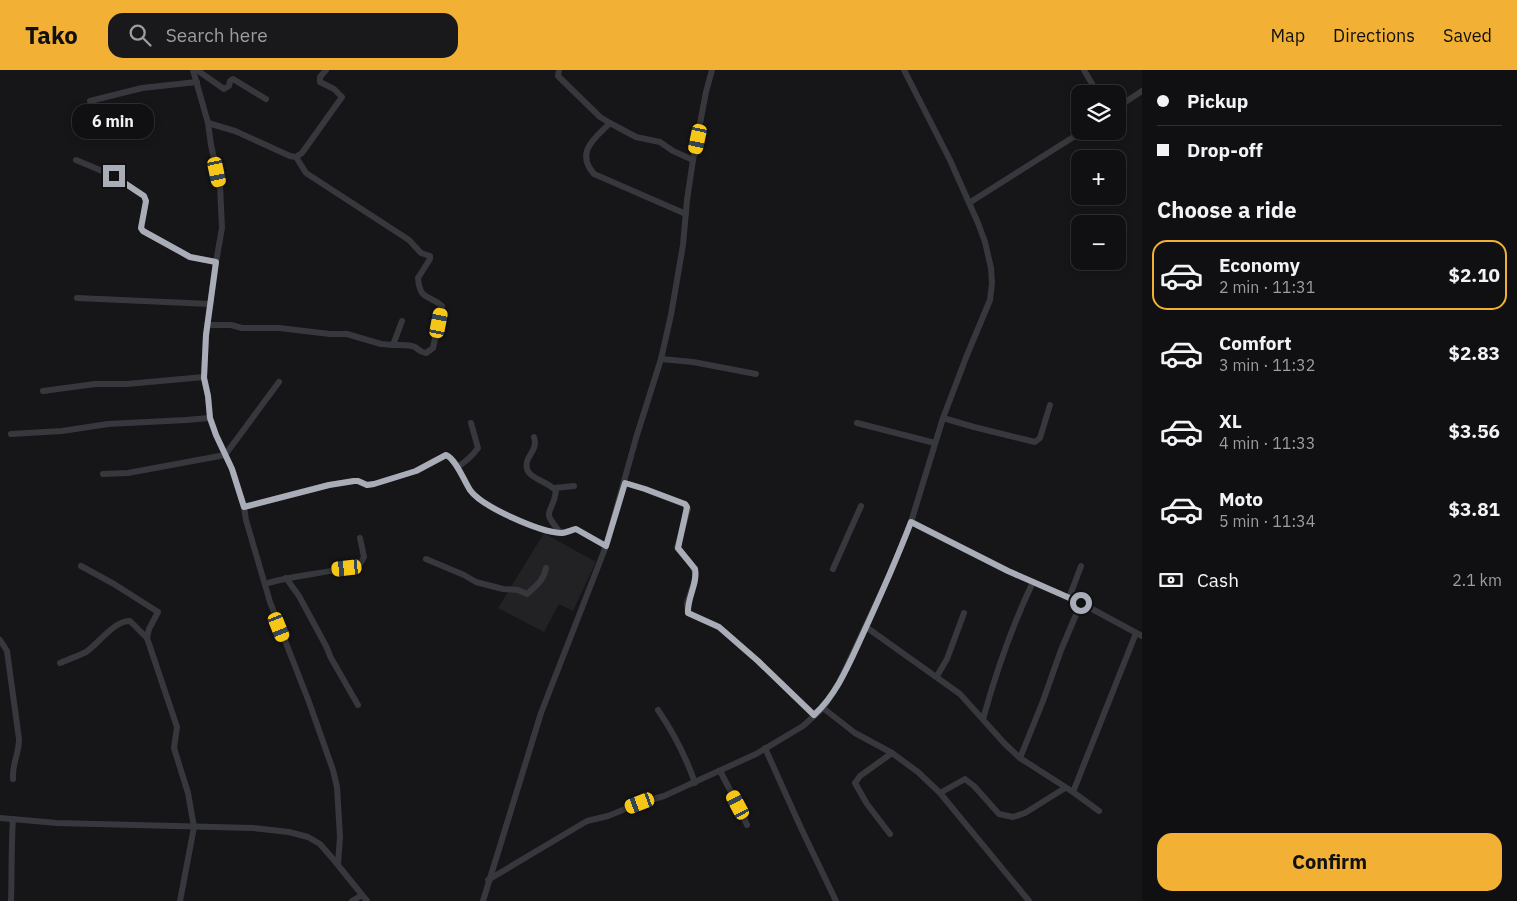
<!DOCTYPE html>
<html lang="en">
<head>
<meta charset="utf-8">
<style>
	:root { --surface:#101012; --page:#19191b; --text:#f1f3f6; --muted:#9c9d9f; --line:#303032; --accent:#f2b134 }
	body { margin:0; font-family:"IBM Plex Sans",sans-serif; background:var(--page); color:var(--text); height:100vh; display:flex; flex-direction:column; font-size:19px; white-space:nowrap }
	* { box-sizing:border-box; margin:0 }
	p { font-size:16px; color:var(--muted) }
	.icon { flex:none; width:28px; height:28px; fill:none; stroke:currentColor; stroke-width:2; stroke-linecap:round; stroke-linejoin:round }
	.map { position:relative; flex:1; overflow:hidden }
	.sheet { display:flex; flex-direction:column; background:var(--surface); width:375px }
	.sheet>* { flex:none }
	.hud { display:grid; align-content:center; height:110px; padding:0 15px; background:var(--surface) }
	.controls { position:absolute; left:1071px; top:15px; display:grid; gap:10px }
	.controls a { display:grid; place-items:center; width:55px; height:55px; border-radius:10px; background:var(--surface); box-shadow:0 2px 8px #0003,0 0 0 1px var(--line); font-size:25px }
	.end { position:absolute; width:22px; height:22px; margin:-11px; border:6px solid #a8adb8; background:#111; box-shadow:0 0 0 2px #111 }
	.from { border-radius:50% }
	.bubble { position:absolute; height:35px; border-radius:15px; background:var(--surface); box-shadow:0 2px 8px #0003,0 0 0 1px var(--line); font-size:16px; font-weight:700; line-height:35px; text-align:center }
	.car { position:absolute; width:15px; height:30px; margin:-15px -8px; border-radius:6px; box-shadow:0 0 4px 1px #0007; background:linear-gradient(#f5c518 24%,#345 0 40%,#f5c518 0 76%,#345 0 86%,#f5c518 0) }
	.hud b { display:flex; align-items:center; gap:18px; height:48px; font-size:19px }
	.hud b+b { border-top:1px solid var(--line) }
	.hud i { width:12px; height:12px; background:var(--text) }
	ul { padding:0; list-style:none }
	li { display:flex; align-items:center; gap:15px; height:70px; margin:0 10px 8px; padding:0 5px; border:2px solid transparent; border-radius:15px }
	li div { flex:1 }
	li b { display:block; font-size:19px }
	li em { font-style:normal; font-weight:700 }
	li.active { border-color:var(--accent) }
	li>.icon { width:45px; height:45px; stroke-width:1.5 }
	h2 { padding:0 15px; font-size:22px; line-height:60px }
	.pay { display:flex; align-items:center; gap:12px; height:55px; padding:0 15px; font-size:19px }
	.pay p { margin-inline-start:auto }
	.button { display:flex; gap:10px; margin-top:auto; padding:10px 15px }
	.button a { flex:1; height:58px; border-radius:15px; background:var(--accent); color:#111; font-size:20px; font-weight:700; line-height:58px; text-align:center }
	header { display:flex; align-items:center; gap:30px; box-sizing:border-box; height:70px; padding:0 25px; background:var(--accent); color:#111 }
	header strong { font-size:24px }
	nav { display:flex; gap:28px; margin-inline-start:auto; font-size:18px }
	.search { width:350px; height:45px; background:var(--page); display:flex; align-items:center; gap:12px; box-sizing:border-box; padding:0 18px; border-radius:15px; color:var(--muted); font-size:19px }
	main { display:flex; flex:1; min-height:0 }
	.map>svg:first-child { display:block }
	.built { fill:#222225 }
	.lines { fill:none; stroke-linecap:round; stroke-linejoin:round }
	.street { stroke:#37383d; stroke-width:6 }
	.route { stroke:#a8adb8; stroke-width:6 }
</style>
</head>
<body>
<header>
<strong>Tako</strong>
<div class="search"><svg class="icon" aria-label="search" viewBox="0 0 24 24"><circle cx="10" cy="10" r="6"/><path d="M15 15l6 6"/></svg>Search here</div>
<nav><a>Map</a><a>Directions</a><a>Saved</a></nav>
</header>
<main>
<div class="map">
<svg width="1142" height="831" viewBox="0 0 1142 831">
	<rect width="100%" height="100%" fill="#161618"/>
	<path class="built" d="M544,463L596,492L573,541L559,534L544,562L498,538Z"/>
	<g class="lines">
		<g class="street">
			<path d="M193,0L208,53L211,75L220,115L222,158L216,192L206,265L204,307L208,326L210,348L216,365L232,399L244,437L246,450L270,532L309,632L333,700L337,717L340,767L338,794"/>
			<path d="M197,0L224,19L229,16L230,11L233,9L266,29"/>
			<path d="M559,0L558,6L600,47L610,53"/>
			<path d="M1084,0L1098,24"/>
			<path d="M90,31L142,18L197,12"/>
			<path d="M1118,37L1142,21"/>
			<path d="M208,53L235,61L290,86L296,87L306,103L409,170L421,183L430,186V189L418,208C420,231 428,224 442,236L433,278L426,283C420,282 419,280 415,277C408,274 400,275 393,275"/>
			<path d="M296,87L302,83L342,27L334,19L320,12V7L326,0"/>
			<path d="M76,90L114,106L144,126L146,131L141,158L143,161L190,187L216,192"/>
			<path d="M969,133L1083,61"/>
			<path d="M686,144L594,104C575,82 594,69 610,53L636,67L660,72L673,81L693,90"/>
			<path d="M77,228L210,234"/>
			<path d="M207,255H231L242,258H279L330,264H347L381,274L393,275L402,251"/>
			<path d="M661,289L693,292L756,304"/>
			<path d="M43,321L95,314H127L204,307"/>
			<path d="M943,348L974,357L1035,372L1040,368L1050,335"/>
			<path d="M857,353L935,373"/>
			<path d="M11,364L62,361L108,354L186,350L210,348"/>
			<path d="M534,367C537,377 532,381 528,389C520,409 547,409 556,421C553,446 539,438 561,463"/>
			<path d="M457,397C466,392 472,386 478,378L471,353"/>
			<path d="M103,404L128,403L225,385L279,312"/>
			<path d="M625,413L645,419L686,435L688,439L677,478L692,495L695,502V510L687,533L688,543L719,557L758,591L814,645"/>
			<path d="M554,418L574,416"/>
			<path d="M244,437L329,415L354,411H358L367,415L374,414L416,401L446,385C456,389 464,411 470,420C482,437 539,462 561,463C566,463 571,460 576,459L606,476"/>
			<path d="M911,452L1008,501L1081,533L1142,566"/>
			<path d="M426,489L464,505L476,512L503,519L518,520L527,524C536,516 544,510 546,498"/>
			<path d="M81,496L114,514L158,542L149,559L147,568"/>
			<path d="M833,499L861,436"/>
			<path d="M286,508L299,526L326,576L331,588L358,635"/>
			<path d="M265,514C296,504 329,504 360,494L364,487L360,468"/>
			<path d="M1069,528L1081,496"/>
			<path d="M866,557L960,624L1004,673L1020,688L1073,722L1099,741"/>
			<path d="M0,570L7,581L19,669C19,685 12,692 13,709"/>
			<path d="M60,593C69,589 78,586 86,582C98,574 115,550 130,551L147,568L177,657L174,678L188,723L194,757L180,831"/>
			<path d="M937,606L947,589L964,543"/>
			<path d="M823,638L855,663L892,683L918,702L940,723L1029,831"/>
			<path d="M658,640C673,662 686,687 695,713"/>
			<path d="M983,649C996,602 1012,556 1033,512"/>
			<path d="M765,678L801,758L836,831"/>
			<path d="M1020,688L1043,631L1061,580L1081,533"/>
			<path d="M720,701L738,735L747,755"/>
			<path d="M1073,722L1136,563"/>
			<path d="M940,723L965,709L974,716L999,744L1013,747L1025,743L1065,718"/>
			<path d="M0,748L57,753L253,758L289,762L308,767L320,774L333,789L367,831"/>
			<path d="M890,764L867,734L855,713L860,706L892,683"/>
			<path d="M488,810L587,751L608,746L640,733L664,726L756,684L803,656L823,638L838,615L890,504L911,452L943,348L967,285L990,230L992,213L991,198L985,172L978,153L950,90L904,0"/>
			<path d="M11,831C12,804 11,777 13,749"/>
			<path d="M352,831L362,825"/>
			<path d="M483,831L541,643L606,476L636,368L661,289L671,245L683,175L687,130L693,90L706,22L712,0"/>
		</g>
	</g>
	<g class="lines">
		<path class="route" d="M114,106L144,126L146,131L141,158L143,161L190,187L216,192L206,265L204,308L208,326L210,348L216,365L232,399L244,437L329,415L354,411H358L367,415L374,414L416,401L446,385C456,389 464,411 470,420C482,437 540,462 561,463C566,463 571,460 576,459L606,476L625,413L645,419L685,434L687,437L678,478L695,499C698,513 687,528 688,543L719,557L758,591L814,645C837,624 849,594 862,566C879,529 896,491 911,452L1008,501L1081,533"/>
	</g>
</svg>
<div class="controls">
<a><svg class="icon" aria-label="layers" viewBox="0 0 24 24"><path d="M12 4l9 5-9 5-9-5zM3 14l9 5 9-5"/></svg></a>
<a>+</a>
<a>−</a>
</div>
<i class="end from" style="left:1081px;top:533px"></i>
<i class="end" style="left:114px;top:106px"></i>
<div class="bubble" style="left:72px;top:34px;width:82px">6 min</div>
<i class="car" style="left:698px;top:69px;rotate:192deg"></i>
<i class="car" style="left:217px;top:102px;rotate:168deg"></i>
<i class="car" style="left:439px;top:253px;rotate:11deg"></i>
<i class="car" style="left:347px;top:498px;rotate:264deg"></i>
<i class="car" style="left:279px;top:557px;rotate:158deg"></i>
<i class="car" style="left:640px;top:733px;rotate:249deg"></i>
<i class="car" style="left:738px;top:735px;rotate:332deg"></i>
</div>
<section class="sheet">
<div class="hud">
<b><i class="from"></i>Pickup</b>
<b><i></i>Drop-off</b>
</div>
<h2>Choose a ride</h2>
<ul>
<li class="active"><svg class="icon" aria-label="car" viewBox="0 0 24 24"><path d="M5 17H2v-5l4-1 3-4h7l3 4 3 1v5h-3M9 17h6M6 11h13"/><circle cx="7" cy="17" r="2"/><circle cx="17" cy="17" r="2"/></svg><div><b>Economy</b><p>2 min · 11:31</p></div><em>$2.10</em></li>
<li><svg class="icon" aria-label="car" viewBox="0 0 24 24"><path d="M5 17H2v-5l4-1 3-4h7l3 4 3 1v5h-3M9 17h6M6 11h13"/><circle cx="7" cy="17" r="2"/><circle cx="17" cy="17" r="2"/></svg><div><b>Comfort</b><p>3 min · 11:32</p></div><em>$2.83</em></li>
<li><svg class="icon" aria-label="car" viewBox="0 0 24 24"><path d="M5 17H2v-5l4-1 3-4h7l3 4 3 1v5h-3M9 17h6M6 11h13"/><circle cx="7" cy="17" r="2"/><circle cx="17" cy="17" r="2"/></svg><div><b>XL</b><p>4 min · 11:33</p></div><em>$3.56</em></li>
<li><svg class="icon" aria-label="car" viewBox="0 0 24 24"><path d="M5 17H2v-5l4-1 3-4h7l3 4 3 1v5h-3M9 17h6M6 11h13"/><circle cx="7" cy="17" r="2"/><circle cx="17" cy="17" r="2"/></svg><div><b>Moto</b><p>5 min · 11:34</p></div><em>$3.81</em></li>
</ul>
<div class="pay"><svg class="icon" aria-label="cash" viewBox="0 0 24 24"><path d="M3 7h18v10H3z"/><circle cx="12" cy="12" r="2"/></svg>Cash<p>2.1 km</p></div>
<div class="button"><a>Confirm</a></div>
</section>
</main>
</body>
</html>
